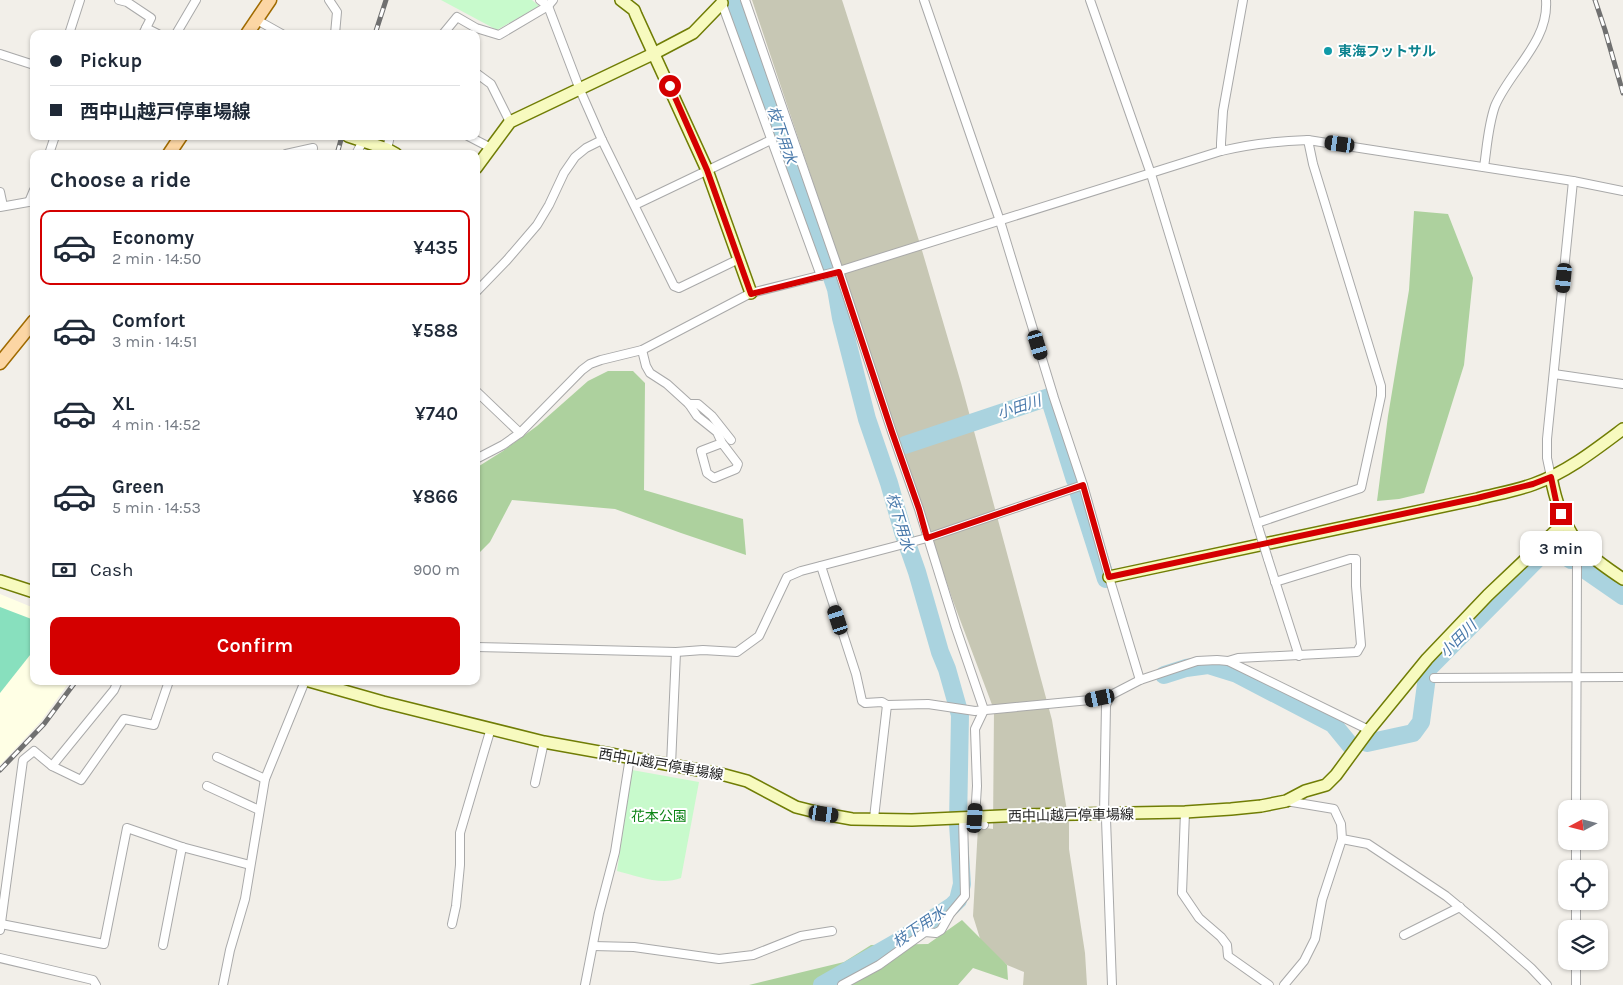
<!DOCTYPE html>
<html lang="en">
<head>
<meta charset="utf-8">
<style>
	:root { --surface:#fff; --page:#f6f6f7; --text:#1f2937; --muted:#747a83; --line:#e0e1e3; --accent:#d40000 }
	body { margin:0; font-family:Karla,"Noto Sans JP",sans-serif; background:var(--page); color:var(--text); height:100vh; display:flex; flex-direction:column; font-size:19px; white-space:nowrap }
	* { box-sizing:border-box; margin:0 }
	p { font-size:16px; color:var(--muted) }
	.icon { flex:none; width:28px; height:28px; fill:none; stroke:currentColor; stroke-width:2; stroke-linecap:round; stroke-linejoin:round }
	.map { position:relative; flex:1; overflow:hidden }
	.sheet { position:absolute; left:30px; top:150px; width:450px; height:535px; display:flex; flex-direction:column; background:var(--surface); border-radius:10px; box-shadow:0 1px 4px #0004 }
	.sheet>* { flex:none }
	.hud { position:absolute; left:30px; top:30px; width:450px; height:110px; border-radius:10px; box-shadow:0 1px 4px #0004; display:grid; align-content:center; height:110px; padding:0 20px; background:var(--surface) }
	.needle { width:32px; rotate:263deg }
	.tools { position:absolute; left:1558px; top:800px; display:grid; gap:10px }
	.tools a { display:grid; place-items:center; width:50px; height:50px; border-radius:10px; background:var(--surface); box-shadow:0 1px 4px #0004; font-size:25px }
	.end { position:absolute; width:22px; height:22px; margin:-11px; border:6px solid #d40000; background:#fff; box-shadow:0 0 0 2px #fff }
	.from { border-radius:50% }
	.bubble { position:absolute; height:35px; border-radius:10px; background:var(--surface); box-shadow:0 1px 4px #0004; font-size:16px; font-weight:600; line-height:35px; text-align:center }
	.car { position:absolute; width:15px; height:30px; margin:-15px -8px; border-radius:6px; box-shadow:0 0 4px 1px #0007; background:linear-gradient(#222 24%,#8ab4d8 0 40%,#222 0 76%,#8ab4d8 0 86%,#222 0) }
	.hud b { display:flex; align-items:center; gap:18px; height:48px; font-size:19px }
	.hud b+b { border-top:1px solid var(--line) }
	.hud i { width:12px; height:12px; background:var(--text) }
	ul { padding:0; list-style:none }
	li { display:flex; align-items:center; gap:15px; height:75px; margin:0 10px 8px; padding:0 10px; border:2px solid transparent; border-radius:10px }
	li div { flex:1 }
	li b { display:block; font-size:19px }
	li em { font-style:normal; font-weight:600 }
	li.current { border-color:var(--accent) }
	li>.icon { width:45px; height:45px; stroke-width:1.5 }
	h2 { padding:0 20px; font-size:22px; line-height:60px }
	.pay { display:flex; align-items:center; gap:12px; height:55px; padding:0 20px; font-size:19px }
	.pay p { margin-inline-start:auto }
	.cta { display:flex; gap:10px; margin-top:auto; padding:10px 20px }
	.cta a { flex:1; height:58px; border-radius:10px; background:var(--accent); color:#fff; font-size:20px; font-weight:600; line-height:58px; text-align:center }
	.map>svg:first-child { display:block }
	.education { fill:#ffffe5 }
	.construction { fill:#c7c7b4 }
	.forest { fill:#add19e }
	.park { fill:#c8facc }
	.pitch { fill:#88e0be }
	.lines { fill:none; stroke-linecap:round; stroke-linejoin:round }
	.river { stroke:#aad3df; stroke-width:18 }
	.street-casing { stroke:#a9a9a9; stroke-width:10 }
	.secondary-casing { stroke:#707d05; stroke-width:14 }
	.primary-casing { stroke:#a06b00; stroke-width:15 }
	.street { stroke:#fff; stroke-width:8 }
	.secondary { stroke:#f7fabf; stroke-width:11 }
	.primary { stroke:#fcd6a4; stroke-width:12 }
	.rail-casing { stroke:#707070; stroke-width:5 }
	.rail { stroke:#fff; stroke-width:3; stroke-dasharray:9; stroke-linecap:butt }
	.street-bridge-casing { stroke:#a9a9a9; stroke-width:10; stroke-linecap:butt }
	.street-bridge { stroke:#fff; stroke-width:8 }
	.route { stroke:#d40000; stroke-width:6 }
	.culture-dot { fill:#0f9aa8; stroke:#fff; stroke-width:2 }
	.labels { text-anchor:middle; stroke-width:4; stroke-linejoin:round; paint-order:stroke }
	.culture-label { font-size:14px; font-weight:bold; fill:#0d838f; stroke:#fff; text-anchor:start }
	.street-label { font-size:14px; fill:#222; stroke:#fff }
	.park-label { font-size:14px; fill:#0c8416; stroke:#fff }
	.water-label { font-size:15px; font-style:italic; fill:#4a7aab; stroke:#fff }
</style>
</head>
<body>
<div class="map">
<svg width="1623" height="985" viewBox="0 0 1623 985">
	<rect width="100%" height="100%" fill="#f2efe9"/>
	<path class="education" d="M0,594L34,608V681H70L41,721L0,765Z"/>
	<path class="construction" d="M752,0H842L843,3L921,247L961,383L1052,720L1069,823V849L1085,953L1087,985H1023L1024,972L1007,965L982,945L973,916L978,827L993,829L994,710L953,601Z"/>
	<g class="forest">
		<path d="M1414,211L1448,214L1473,278L1464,365L1424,493L1399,499L1377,501L1388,416L1409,290Z"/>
		<path d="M608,371H633L645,383L644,490L743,519L746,555L681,533L615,509L512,500L490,542L476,556V468L503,451L537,426L588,381Z"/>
		<path d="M962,920L1007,965L1008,980L973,968L958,985H749L844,962L871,945L928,944Z"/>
	</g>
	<g class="park">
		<path d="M441,0H532L539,6L497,30Z"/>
		<path d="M632,770L699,782L681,878C661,886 637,876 617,871Z"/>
	</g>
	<path class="pitch" d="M0,607L34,620V650L0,693Z"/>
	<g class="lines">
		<g class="river">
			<path d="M735,0L836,289L841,318L867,419L889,483L903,532L917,572L940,652L947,669L960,715L958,824L962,884L958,900L952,906L899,941L822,985"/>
			<path d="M905,445L1049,397L1075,480"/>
			<path d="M1078,491L1106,579"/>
			<path d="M1584,569L1623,596"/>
			<path d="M1164,675L1186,668L1208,665L1237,674L1333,724L1351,746"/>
			<path d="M1367,743L1413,733L1421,722L1428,669L1550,546L1571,560"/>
		</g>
		<defs>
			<g id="street">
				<path d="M119,0L127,2L151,18L143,34"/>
				<path d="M329,0L337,12L335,34"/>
				<path d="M540,0L548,6L580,90L602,140L674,286L679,288L739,259"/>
				<path d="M745,0L839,271L892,432L919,509L956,628L984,710L975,729L977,786L975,818L984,825"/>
				<path d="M924,0L1000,221L1054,398L1083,485L1109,577L1140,680"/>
				<path d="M1090,0L1151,174L1259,530"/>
				<path d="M721,1L821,276"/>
				<path d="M257,20L282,34"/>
				<path d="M146,28L158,34"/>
				<path d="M69,34L80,0"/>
				<path d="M176,34L196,0"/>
				<path d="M443,34L457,17L476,28L499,35L548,6L553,0"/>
				<path d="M0,54L34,65"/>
				<path d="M476,73L491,84L510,122"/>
				<path d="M468,136L491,148"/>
				<path d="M387,149L390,136"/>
				<path d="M1221,151V143L1223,111L1243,0"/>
				<path d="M49,154L55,136"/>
				<path d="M286,154L313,148"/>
				<path d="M356,154L363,141"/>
				<path d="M1484,167C1487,147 1488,126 1495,106C1510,70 1549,42 1546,0"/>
				<path d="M0,192L3,206"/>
				<path d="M29,202L34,190"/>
				<path d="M635,205L771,140"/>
				<path d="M0,207L34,201"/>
				<path d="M476,292L507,260L537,225L549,205L564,173L575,157L586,148L602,140"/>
				<path d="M642,350L646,366L650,373L667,384L689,404L697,416L717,432L722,443L701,451L707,473L714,478L736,469L738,464L722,443"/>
				<path d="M1554,374L1623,384"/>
				<path d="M476,391L520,433"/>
				<path d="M689,404H698L712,416L731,440"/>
				<path d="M476,459L503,445L520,433L582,370L590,364L601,360L642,350L751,293L839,271L1221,151C1250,144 1278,141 1308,140L1573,181L1623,191"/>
				<path d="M1551,477L1547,458V439L1573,181"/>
				<path d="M1257,523L1361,488L1381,396V386L1313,164L1308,140"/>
				<path d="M1268,559L1299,656"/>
				<path d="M821,566L856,674L862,701L865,703L882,702L887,705L928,704L975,711L1090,700L1111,695L1140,680L1197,661L1217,660L1228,661L1369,730"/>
				<path d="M476,647L676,652L703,650L737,652L759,636L787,577L801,571L927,538L1083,485"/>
				<path d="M1228,661L1238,658L1357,652L1361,645L1356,586V559H1350L1275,582"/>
				<path d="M1434,678L1623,677"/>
				<path d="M1111,695L1106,705L1104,814L1106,819L1112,985"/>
				<path d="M217,757L265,779"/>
				<path d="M671,765L676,652"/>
				<path d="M52,766L114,690L118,681"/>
				<path d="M535,783L544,742"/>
				<path d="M207,786L259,810"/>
				<path d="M1286,801L1334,809L1341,824L1342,839L1368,844L1446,896L1492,934L1531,968L1547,985"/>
				<path d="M1576,809L1577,564L1587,552"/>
				<path d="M1185,812L1182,893L1199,918L1221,937L1227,945L1228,956L1269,985"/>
				<path d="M874,818L887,705"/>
				<path d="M1576,869V841"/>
				<path d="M1,924L104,944L127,828L182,847L250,865"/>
				<path d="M452,924L456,906L460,865V833L491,728"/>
				<path d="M1576,929V901"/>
				<path d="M0,930L23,760L34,751L52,766L81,780L124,719L154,725L169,681"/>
				<path d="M1404,935L1460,907"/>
				<path d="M163,945L182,847"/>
				<path d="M593,946L634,947L719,959L753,955L801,936L832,931"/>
				<path d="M0,958L93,980L96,985"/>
				<path d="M223,985L230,950L245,899L265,779L305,681"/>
				<path d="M585,985L599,913L615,852L630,757"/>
				<path d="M842,985L879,965L925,932L936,933L941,930L950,914L965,896L963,818"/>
				<path d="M1284,985L1304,961L1315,939L1322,900L1342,839"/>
				<path d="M1576,985V961"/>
			</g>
			<g id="secondary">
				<path d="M621,0L634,10L636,15L707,170L751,293"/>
				<path d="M348,136L387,149L396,154"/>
				<path d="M476,168L510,122L655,53L693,33L722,3"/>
				<path d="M1551,477C1556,504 1566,534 1588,553C1599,563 1611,571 1623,579"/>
				<path d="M1109,577L1477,499C1496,494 1515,491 1534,484C1567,472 1595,450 1623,429"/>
				<path d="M0,581L34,592"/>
				<path d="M309,681L383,702L544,742L721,774L747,781L796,807L824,814L852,819L912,820L1022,815L1185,812L1231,809L1261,806L1286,801L1305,791L1326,785L1336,775L1369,730L1427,659L1488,595L1565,522"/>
			</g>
			<g id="primary">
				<path d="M247,34L270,0"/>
				<path d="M169,154L181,136"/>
				<path d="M0,363L34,321"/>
			</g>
		</defs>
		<use href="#street" class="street-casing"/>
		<use href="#secondary" class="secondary-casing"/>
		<use href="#primary" class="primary-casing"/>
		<use href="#street" class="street"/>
		<use href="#secondary" class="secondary"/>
		<use href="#primary" class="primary"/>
		<defs>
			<g id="rail">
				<path d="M1595,0L1605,30L1623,93"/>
				<path d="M375,34L386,0"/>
				<path d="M337,154L342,136"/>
				<path d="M0,770L44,724L76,681"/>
			</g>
		</defs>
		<use href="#rail" class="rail-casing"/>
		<use href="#rail" class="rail"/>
		<defs>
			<path id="street-bridge" d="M1259,530L1268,559"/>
		</defs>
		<use href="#street-bridge" class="street-bridge-casing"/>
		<use href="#street-bridge" class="street-bridge"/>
	</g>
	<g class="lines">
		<path class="route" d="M670,86L707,170L751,294L839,272L892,432L919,509L927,538L1083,485L1109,577L1477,498L1533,484L1551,477L1556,501L1561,514"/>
	</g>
	<circle class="culture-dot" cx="1328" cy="51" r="5"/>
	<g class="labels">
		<g class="culture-label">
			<text x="1338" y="56">東海フットサル</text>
		</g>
		<g class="street-label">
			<text transform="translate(661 764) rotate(10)" y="5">西中山越戸停車場線</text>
			<text transform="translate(1071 815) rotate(-1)" y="5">西中山越戸停車場線</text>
		</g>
		<g class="park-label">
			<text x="659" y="821">花本公園</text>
		</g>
		<g class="water-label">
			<text transform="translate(782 135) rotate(71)" y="5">枝下用水</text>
			<text transform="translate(1019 407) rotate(-18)" y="5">小田川</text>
			<text transform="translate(900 522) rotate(73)" y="5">枝下用水</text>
			<text transform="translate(1458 639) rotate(-45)" y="5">小田川</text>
			<text transform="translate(919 927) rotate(-34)" y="5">枝下用水</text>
		</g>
	</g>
</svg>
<div class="tools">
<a><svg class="needle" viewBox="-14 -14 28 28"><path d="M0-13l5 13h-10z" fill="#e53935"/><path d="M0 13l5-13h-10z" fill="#747a83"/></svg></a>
<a><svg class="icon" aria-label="locate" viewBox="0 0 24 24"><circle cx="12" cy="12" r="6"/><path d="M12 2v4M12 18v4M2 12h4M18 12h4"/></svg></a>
<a><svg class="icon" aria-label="layers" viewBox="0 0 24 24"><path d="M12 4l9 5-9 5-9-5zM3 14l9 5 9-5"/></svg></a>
</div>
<i class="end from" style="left:670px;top:86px"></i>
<i class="end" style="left:1561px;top:514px"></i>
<div class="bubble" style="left:1520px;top:531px;width:82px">3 min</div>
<i class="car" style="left:1340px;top:144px;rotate:278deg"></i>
<i class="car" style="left:1564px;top:278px;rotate:186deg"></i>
<i class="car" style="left:1038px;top:345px;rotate:163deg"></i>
<i class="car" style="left:838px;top:620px;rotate:342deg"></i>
<i class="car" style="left:1100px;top:698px;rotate:258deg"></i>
<i class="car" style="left:824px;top:814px;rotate:98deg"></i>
<i class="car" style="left:975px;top:818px;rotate:4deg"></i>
<div class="hud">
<b><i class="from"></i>Pickup</b>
<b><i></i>西中山越戸停車場線</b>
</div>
<section class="sheet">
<h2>Choose a ride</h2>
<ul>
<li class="current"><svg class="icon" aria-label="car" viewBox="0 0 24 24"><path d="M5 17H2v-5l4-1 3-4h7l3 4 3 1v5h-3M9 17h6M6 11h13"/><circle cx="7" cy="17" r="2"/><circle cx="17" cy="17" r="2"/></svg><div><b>Economy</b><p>2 min · 14:50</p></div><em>¥435</em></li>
<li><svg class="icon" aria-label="car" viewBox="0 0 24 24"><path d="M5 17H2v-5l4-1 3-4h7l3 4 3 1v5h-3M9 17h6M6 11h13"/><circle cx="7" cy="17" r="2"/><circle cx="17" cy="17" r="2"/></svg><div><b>Comfort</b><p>3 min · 14:51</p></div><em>¥588</em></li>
<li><svg class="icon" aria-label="car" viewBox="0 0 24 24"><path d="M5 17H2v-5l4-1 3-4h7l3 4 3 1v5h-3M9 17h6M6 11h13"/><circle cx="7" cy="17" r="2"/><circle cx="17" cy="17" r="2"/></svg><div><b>XL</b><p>4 min · 14:52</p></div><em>¥740</em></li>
<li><svg class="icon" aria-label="car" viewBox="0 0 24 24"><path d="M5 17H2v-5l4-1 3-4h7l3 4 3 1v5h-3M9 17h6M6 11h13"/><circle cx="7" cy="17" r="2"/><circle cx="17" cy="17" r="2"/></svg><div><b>Green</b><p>5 min · 14:53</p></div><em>¥866</em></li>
</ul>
<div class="pay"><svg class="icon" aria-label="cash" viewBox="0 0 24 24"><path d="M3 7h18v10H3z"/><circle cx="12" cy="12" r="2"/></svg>Cash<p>900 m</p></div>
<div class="cta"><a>Confirm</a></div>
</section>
</div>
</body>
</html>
